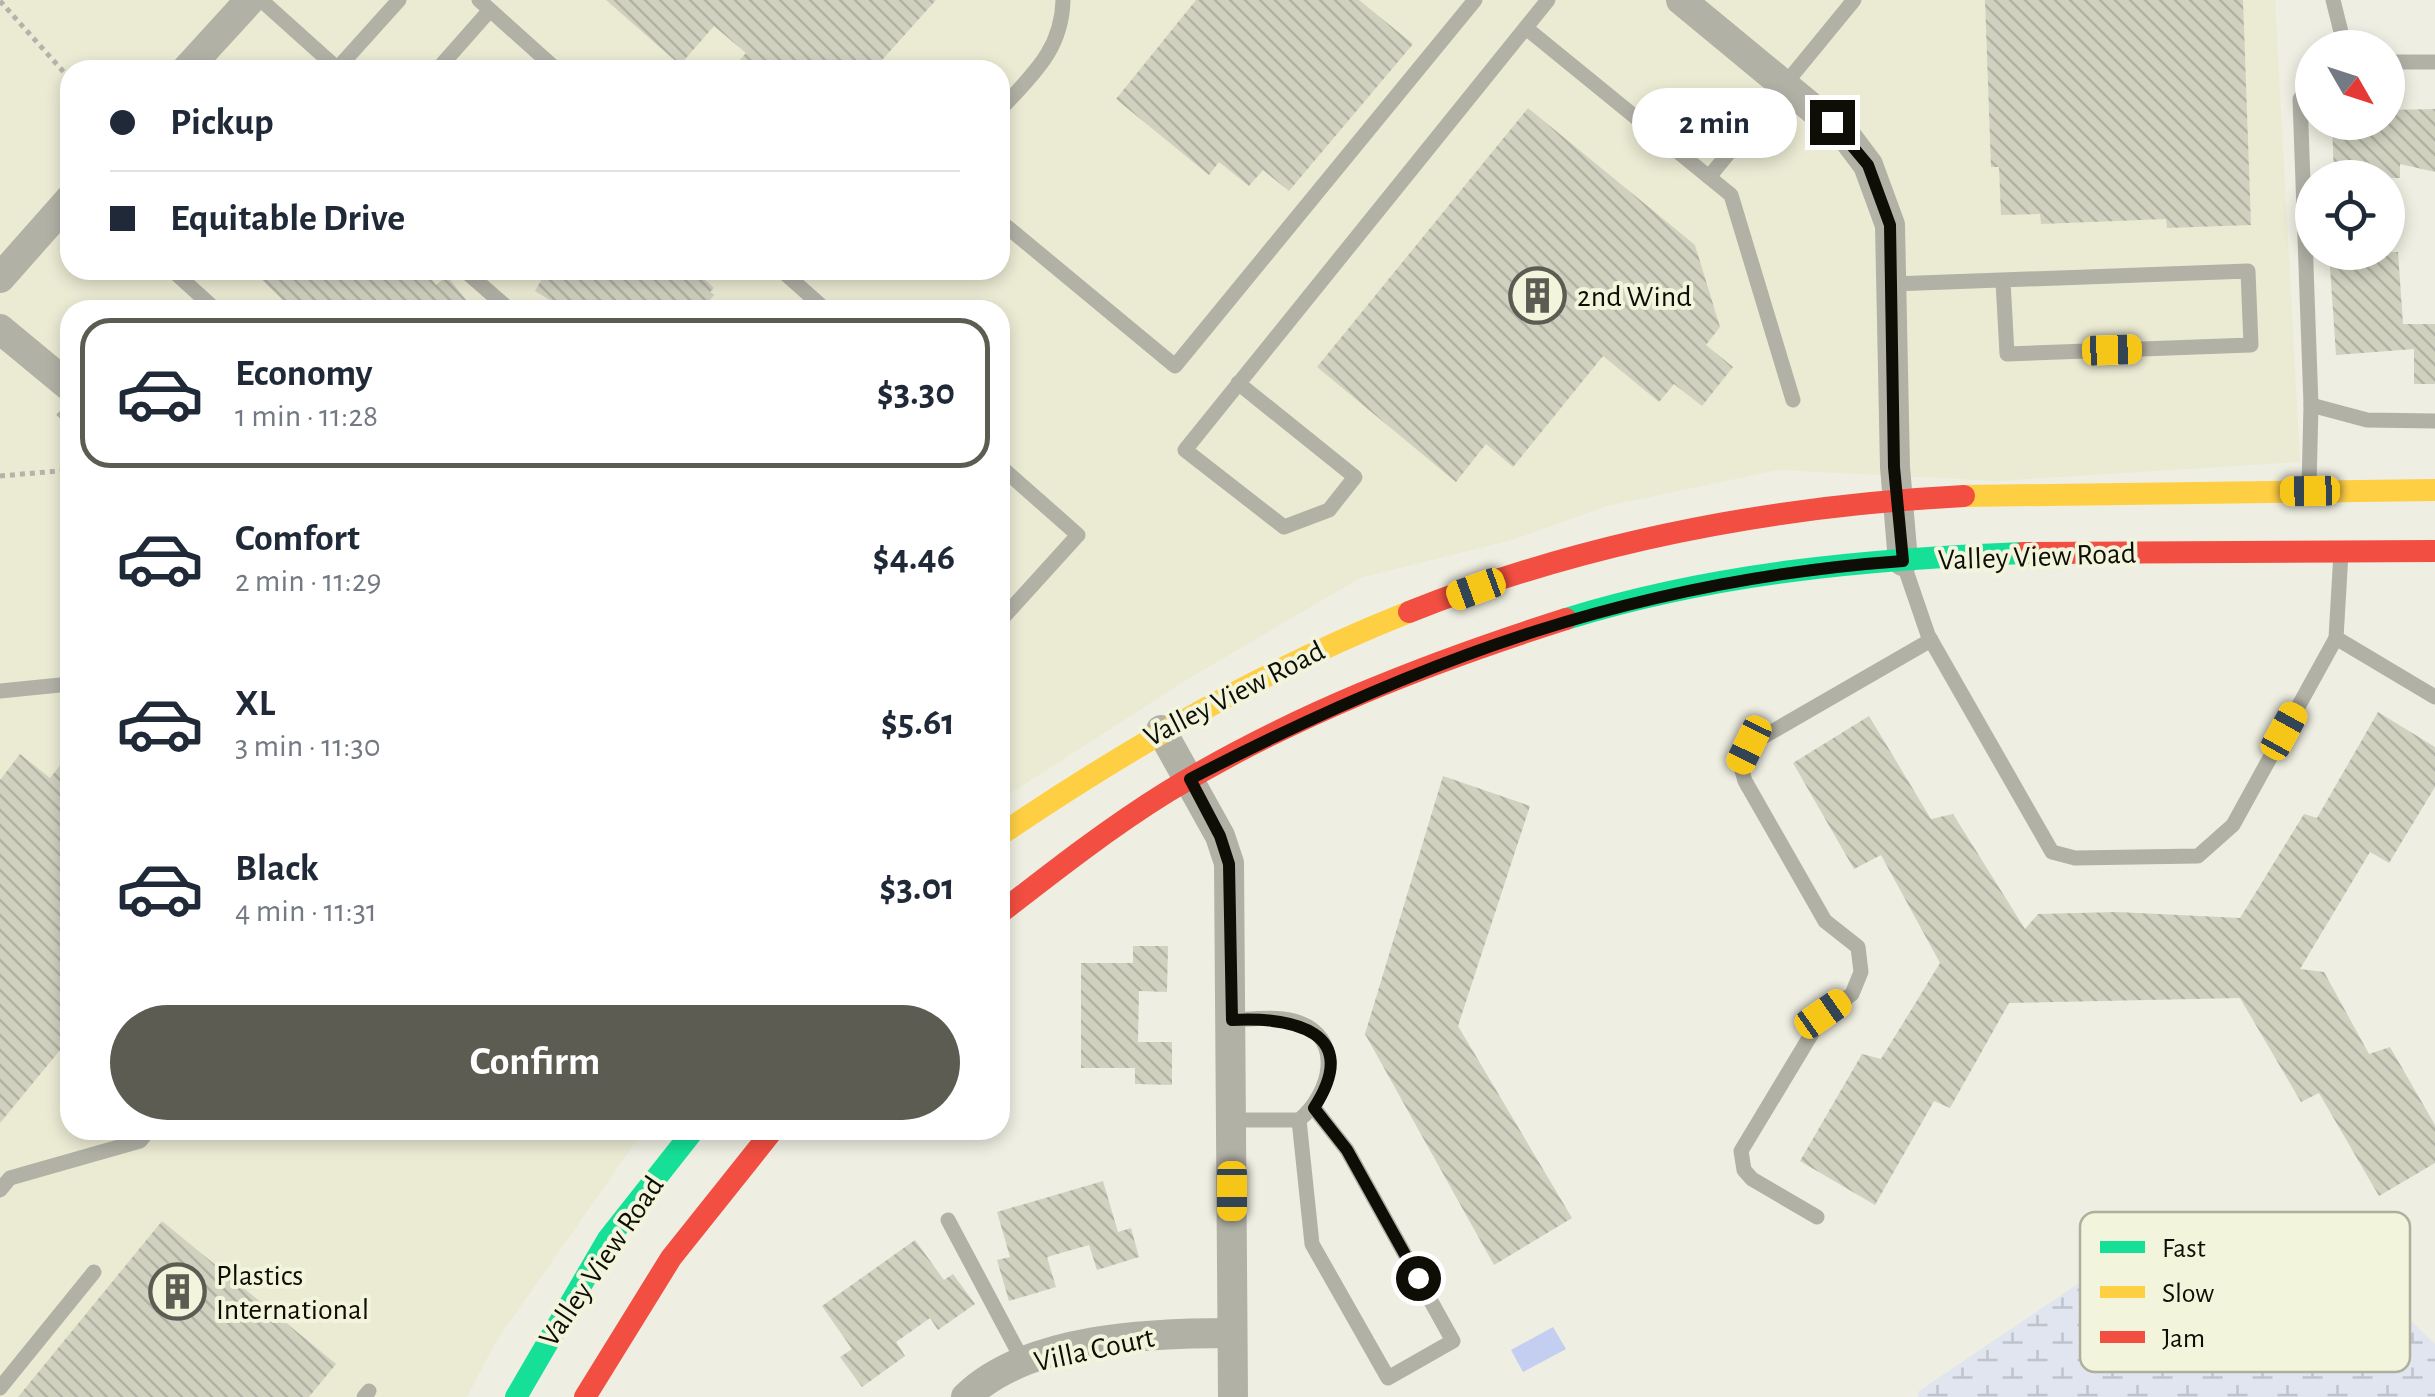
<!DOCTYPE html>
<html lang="en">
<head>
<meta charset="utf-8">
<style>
	:root { --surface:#fff; --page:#f2f2f3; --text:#1f2937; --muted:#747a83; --line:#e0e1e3; --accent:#5c5c53 }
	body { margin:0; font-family:"Alegreya Sans",sans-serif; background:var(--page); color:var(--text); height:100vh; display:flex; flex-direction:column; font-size:38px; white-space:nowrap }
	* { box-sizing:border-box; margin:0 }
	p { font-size:32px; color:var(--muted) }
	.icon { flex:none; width:55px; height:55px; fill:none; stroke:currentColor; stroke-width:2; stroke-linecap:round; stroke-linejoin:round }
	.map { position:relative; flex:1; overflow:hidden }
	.details { position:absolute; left:60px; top:300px; width:950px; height:840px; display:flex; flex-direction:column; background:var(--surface); border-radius:30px; box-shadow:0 5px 15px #0003 }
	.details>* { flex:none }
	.top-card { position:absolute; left:60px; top:60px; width:950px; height:220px; border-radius:30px; box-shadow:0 5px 15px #0003; display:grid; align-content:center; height:220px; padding:0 50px; background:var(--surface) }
	.needle { width:65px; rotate:129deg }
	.tools { position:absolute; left:2295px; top:30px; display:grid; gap:20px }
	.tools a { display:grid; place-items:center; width:110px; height:110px; border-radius:50%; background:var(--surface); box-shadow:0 5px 15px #0003; font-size:50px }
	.end { position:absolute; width:45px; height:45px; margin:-22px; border:12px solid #0e0e06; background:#fff; box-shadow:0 0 0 5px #fff }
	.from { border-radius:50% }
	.bubble { position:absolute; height:70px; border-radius:35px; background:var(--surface); box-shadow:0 5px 15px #0003; font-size:32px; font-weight:600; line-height:70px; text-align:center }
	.car { position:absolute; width:30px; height:60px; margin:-30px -15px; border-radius:12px; box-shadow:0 0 8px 2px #0007; background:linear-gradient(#f5c518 24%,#345 0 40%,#f5c518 0 76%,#345 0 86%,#f5c518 0) }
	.top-card b { display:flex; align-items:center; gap:35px; height:95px; font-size:38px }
	.top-card b+b { border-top:2px solid var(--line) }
	.top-card i { width:25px; height:25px; background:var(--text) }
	ul { padding:18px 0 0; list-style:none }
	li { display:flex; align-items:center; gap:30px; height:150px; margin:0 20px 15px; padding:0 30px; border:5px solid transparent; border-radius:30px }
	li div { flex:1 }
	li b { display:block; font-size:38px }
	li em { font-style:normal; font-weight:600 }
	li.current { border-color:var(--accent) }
	li>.icon { width:90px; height:90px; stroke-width:1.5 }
	.button { display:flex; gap:20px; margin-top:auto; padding:20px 50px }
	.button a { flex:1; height:115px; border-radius:60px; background:var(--accent); color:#fff; font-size:40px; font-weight:600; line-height:115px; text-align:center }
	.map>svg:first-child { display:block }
	.built { fill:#ebebd4; fill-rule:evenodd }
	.wetland { fill:url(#wetland-marsh) }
	.water { fill:#c3cef1 }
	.building { fill:url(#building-back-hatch) }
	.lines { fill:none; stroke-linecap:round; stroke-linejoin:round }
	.path { stroke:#b2b3aa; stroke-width:5; stroke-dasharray:5 5; stroke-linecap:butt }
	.lane { stroke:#b1b1a6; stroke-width:15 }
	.street { stroke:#b1b1a6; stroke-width:30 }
	.fast { stroke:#16e098; stroke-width:22 }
	.slow { stroke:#ffcf43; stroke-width:22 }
	.jam { stroke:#f24e42; stroke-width:22 }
	.route { stroke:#0e0e06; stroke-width:12 }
	.labels { text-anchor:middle; stroke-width:8; stroke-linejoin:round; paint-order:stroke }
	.poi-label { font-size:30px; fill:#0e0e06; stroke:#f3f4dc; text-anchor:start }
	.street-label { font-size:30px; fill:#0e0e06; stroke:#f3f4dc }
	.key { fill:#f3f4dc; stroke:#aeaf9c; stroke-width:2.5 }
	.key-label { font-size:28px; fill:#0e0e06 }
</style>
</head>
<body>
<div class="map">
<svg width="2435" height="1397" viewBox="0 0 2435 1397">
	<defs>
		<pattern id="wetland-marsh" width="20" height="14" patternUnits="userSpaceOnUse" patternTransform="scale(2.5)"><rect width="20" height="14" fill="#e0e5f0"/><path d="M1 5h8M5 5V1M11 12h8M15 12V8" fill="none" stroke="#bfc3cc"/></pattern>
		<pattern id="building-back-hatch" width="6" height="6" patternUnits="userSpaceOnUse" patternTransform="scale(2.5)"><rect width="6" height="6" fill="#d1d1c0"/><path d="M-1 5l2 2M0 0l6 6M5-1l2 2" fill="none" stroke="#b2b2a4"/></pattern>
	</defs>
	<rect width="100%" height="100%" fill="#eeeee2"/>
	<path class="built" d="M0,0H2275L2300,462L1998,481L1778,470L1607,506L1512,540L1360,578L1188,679L1000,800V310H70V1130H644L495,1343L467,1397H0ZM70,70H1000V270H70Z"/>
	<path class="wetland" d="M2155,1232L2330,1243L2435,1344V1397H1918L1919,1391Z"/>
	<path class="water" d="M1553,1327L1566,1349L1523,1372L1511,1350Z"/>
	<g class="building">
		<path d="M606,0H936L873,70H731L746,53L714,26L680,65Z"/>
		<path d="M1196,0H1359L1413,44L1289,191L1263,170L1249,186L1219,162L1209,175L1116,99Z"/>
		<path d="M1985,0H2243L2251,225L2167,228L2166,219L2041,224L2040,214L2001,215L1999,167H1991Z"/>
		<path d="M1528,108L1695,245L1720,327L1706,345L1733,367L1702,406L1674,384L1659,402L1603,356L1513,467L1486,444L1456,482L1317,367Z"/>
		<path d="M2435,109V172L2400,164V178H2334L2332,122H2388V110Z"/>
		<path d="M2329,252H2398L2403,324H2435V384H2414V349L2336,355Z"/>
		<path d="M252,270H424L436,285L447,276L474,310H293Z"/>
		<path d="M547,270H694L714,288L710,292L714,295L702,310H566L535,291Z"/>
		<path d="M2378,712L2435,747V787L2389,863L2370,852L2300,969L2324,972L2369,1054L2390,1047L2435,1125V1163L2379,1196L2319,1093L2301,1102L2240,998L2009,1003L1950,1108L1934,1101L1875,1205L1800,1161L1862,1054L1881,1059L1940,963L1881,855L1854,869L1793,763L1869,716L1931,819L1953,814L2025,929L2038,914L2117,912L2240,918L2304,814L2317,818Z"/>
		<path d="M70,753V1038L0,1123V780L20,754L50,778Z"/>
		<path d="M1443,776L1530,806L1458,1026L1572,1218L1494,1265L1365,1034Z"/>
		<path d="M1133,946H1168L1167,992L1139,991L1138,1042H1172V1085L1135,1084V1068H1081V963H1133Z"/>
		<path d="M1103,1181L1118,1232L1131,1228L1139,1257L1097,1270L1089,1245L1047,1257L1056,1287L1009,1301L997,1260L1010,1257L997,1212Z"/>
		<path d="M162,1221L336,1364L309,1397H18Z"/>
		<path d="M915,1240L944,1280L953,1274L975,1304L938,1330L930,1318L896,1342L905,1356L862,1387L840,1357L852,1349L822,1306Z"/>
	</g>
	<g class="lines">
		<g class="path">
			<path d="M0,1L70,79"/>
			<path d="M58,413L70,425"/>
			<path d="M0,476L70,470"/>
		</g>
		<g class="lane">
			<path d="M261,0L339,70"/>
			<path d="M479,0L557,70"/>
			<path d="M2333,0L2345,48"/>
			<path d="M1526,28L1731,195L1793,400"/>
			<path d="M2388,62H2435"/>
			<path d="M336,70L399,0"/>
			<path d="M437,70L490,10"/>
			<path d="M1000,110C1032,75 1062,50 1063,0"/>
			<path d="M1709,177L1854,0"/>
			<path d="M1000,221L1175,366L1475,0"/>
			<path d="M172,270L216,310"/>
			<path d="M464,270L510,310"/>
			<path d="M781,270L826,310"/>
			<path d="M1893,284L2248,271L2251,345L2007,354L2003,281"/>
			<path d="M1238,383L1355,477L1329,510L1284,527L1185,450L1548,0"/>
			<path d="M2311,405L2367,420L2435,421"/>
			<path d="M1000,466L1078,535L1000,621"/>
			<path d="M2309,487L2311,405L2300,99L2312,86"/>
			<path d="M1904,565L1928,635L2052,852L2075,858L2198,856L2233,825L2336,638L2341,553"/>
			<path d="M2336,638L2435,697"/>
			<path d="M0,691L70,684"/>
			<path d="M1232,1120H1299C1330,1095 1347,1036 1294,1021C1275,1016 1251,1019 1232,1020"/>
			<path d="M1299,1120L1312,1244L1388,1378L1453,1341L1347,1150L1314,1108"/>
			<path d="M0,1190L10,1178L140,1141L149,1130"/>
			<path d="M1817,1217L1752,1179L1744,1170L1741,1151L1823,1015L1852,994L1861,972L1858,947L1825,921L1745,781L1740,764L1749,745L1931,640"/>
			<path d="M948,1220L1024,1363"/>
			<path d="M0,1388L94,1272"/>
			<path d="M364,1397L369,1391"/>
		</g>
		<g class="street">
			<path d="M1681,0L1847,137L1868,165L1890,225L1895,467L1903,561"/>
			<path d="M186,70L250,0"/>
			<path d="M0,278L70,199"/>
			<path d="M0,329L70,387"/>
			<path d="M1161,730L1220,836L1229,863L1233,1397"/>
			<path d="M966,1397C1028,1337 1151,1333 1232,1333"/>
		</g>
		<g class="fast">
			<path d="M1566,619C1714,573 1869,559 2023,553"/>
			<path d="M516,1397L608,1239L694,1130"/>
		</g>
		<g class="slow">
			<path d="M1964,496L2435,490"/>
			<path d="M1000,835C1130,747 1263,670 1409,612"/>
		</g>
		<g class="jam">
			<path d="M2023,553L2435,551"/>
			<path d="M1409,612C1587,541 1773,506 1964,496"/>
			<path d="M1000,913C1054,871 1109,828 1167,792C1291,716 1428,663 1566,619"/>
			<path d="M585,1397L671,1258L773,1130"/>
		</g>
	</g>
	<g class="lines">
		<path class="route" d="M1418,1278L1347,1150L1314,1108C1364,1031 1292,1017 1232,1020L1229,864L1220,836L1190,779C1425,657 1637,580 1903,561L1894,467L1890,225L1868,165L1832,122"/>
	</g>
	<defs>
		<symbol id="building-ring" viewBox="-11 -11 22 22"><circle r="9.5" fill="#f3f4dc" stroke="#5c5c53" stroke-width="1.5"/><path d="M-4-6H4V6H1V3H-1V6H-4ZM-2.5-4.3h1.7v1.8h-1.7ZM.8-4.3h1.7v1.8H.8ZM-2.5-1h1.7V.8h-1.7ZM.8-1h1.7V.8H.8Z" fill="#5c5c53"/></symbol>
	</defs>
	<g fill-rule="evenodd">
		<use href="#building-ring" x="1506" y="264" width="63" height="63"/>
		<use href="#building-ring" x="146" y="1260" width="63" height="63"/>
	</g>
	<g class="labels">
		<g class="poi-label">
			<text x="1577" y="306">2nd Wind</text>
			<text x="216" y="1285">Plastics<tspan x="216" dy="34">International</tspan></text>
		</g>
		<g class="street-label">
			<text transform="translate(2037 556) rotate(-2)" y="10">Valley View Road</text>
			<text transform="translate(1234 693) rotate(-27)" y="10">Valley View Road</text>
			<text transform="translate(601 1261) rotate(-56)" y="10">Valley View Road</text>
			<text transform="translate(1094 1349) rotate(-12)" y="10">Villa Court</text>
		</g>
	</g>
	<rect x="2080" y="1212" width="330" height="160" rx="15" class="key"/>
	<rect x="2100" y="1241" width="45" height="12" fill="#16e098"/>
	<rect x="2100" y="1286" width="45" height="12" fill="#ffcf43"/>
	<rect x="2100" y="1331" width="45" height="12" fill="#f24e42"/>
	<g class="key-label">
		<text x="2162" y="1257">Fast</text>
		<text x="2162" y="1302">Slow</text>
		<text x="2162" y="1347">Jam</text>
	</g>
</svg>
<div class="tools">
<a><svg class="needle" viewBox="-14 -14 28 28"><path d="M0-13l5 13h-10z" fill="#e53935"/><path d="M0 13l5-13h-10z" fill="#747a83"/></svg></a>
<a><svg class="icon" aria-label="locate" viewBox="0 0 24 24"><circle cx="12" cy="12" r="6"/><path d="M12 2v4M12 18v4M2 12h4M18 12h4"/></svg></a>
</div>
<i class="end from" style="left:1418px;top:1278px"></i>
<i class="end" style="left:1832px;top:122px"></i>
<div class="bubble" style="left:1632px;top:88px;width:165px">2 min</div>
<i class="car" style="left:2112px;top:350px;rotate:88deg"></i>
<i class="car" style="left:2310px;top:491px;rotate:269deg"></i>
<i class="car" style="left:1476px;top:589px;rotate:250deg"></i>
<i class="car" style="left:2284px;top:731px;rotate:29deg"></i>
<i class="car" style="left:1749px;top:745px;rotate:206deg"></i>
<i class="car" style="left:1823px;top:1014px;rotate:55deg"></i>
<i class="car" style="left:1232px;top:1191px;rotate:180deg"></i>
<div class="top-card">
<b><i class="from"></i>Pickup</b>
<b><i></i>Equitable Drive</b>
</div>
<section class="details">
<ul>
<li class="current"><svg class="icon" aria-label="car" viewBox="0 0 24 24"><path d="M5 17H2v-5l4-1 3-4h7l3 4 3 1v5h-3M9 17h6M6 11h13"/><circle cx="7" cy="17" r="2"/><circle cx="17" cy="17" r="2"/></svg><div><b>Economy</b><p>1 min · 11:28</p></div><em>$3.30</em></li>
<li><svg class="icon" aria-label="car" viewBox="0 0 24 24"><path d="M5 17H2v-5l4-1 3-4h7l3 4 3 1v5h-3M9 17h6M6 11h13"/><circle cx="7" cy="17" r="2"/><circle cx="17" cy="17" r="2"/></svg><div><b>Comfort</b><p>2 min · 11:29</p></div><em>$4.46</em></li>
<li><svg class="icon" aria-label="car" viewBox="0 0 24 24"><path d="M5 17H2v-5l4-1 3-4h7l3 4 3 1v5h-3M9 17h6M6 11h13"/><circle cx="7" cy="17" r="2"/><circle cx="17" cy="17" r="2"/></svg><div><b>XL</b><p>3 min · 11:30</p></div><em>$5.61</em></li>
<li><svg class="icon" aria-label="car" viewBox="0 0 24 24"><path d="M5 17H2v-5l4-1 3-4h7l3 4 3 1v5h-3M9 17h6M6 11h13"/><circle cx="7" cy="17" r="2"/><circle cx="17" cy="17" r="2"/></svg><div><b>Black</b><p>4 min · 11:31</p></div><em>$3.01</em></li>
</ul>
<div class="button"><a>Confirm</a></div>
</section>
</div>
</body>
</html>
